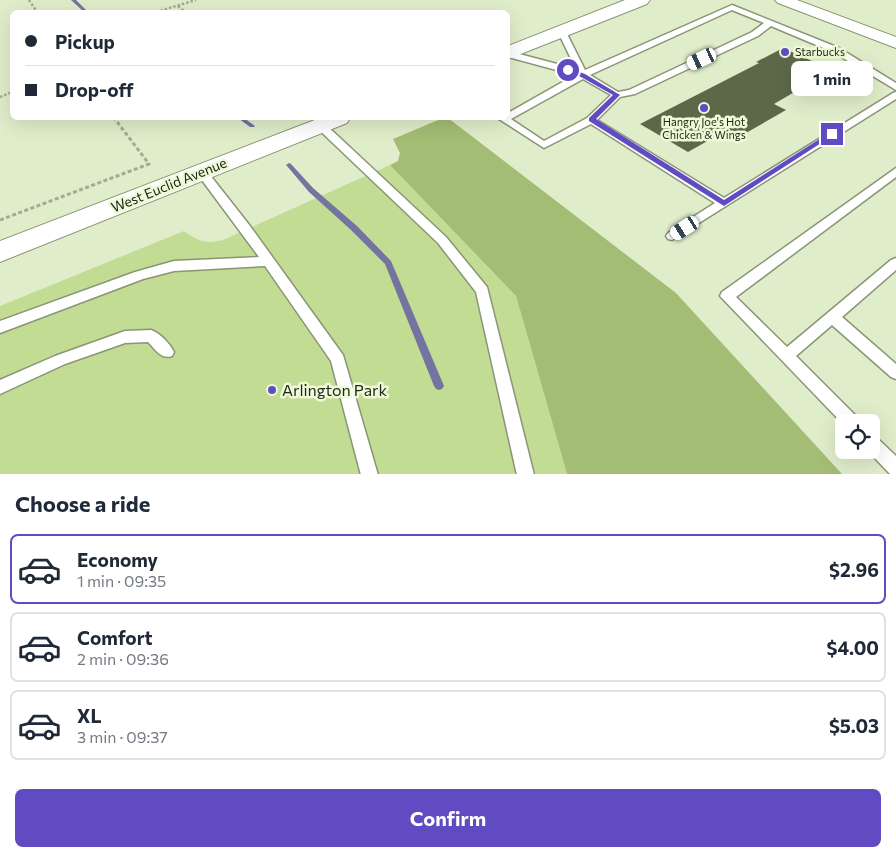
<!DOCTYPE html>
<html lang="en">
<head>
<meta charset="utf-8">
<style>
	:root { --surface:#fff; --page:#f2f2f3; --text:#1f2937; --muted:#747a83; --line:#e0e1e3; --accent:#614bc3 }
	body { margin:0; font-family:Commissioner,sans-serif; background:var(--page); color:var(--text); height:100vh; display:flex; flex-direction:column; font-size:19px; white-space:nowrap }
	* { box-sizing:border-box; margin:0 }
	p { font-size:16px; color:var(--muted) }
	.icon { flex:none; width:28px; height:28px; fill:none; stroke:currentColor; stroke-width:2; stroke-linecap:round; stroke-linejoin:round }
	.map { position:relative; height:474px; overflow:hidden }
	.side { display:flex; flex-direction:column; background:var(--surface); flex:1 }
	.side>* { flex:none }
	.top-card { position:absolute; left:10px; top:10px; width:500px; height:110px; border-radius:8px; box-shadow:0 5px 20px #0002; display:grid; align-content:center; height:110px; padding:0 15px; background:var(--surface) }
	.controls { position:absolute; left:835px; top:414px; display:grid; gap:10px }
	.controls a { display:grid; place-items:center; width:45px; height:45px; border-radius:8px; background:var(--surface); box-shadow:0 5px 20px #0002; font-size:25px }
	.end { position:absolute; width:22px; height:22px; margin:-11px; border:6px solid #614bc3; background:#fff; box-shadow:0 0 0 2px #fff }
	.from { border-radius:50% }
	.bubble { position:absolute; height:35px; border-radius:8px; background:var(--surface); box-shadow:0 5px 20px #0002; font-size:16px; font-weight:700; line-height:35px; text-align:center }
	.car { position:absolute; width:15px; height:30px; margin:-15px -8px; border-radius:6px; box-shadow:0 0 4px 1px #0007; background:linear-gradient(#fff 24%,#345 0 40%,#fff 0 76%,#345 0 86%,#fff 0) }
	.top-card b { display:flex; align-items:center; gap:18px; height:48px; font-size:19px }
	.top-card b+b { border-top:1px solid var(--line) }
	.top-card i { width:12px; height:12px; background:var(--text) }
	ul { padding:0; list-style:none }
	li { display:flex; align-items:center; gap:15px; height:70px; margin:0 10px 8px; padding:0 5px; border:2px solid var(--line); border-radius:8px }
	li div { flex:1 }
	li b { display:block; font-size:19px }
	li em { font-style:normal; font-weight:700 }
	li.current { border-color:var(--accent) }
	li>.icon { width:45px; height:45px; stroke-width:1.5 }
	h2 { padding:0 15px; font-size:22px; line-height:60px }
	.primary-button { display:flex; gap:10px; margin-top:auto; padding:10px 15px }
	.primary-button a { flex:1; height:58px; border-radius:8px; background:var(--accent); color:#fff; font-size:20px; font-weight:700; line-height:58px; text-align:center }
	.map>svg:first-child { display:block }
	.green { fill:#c3dc93 }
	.forest { fill:#a4bd74 }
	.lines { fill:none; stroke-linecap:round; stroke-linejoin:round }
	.stream { fill:#7573a0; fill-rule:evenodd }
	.building { fill:#5d6849 }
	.service-casing { stroke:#8a9575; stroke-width:3 }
	.minor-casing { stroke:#8a9575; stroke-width:2 }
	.secondary-casing { stroke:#8a9575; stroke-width:2 }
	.path-far1 { stroke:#a2ac90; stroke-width:2.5; stroke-dasharray:2.5 2; stroke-linecap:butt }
	.path { stroke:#a2ac90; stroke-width:3; stroke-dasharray:4 2.5; stroke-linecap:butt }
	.service { fill:#fff; fill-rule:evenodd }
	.minor { fill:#fff; fill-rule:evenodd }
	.secondary { fill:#fff; fill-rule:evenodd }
	.route { fill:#614bc3 }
	.poi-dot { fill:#614bc3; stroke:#edfad7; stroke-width:2 }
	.labels { text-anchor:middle; stroke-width:5; stroke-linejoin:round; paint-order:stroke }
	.far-poi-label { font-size:11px; fill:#23281b; stroke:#edfad7; text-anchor:start }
	.street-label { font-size:14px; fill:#23281b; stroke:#edfad7 }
	.near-poi-label { font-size:16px; fill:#23281b; stroke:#edfad7; text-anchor:start }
</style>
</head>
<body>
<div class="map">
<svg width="896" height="475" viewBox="0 0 896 475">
	<rect width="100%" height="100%" fill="#e0edca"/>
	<path class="green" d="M390,165L516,296L567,474L0,475V306L184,231C200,242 204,244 223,240Z"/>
	<path class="forest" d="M443,118H448L676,293L842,474H567L516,296L390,165L398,161L400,153L393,139Z"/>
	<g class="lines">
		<g class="stream">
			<path d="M71,0H76L88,12H84Z"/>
			<path d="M238,118H244L255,126L254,127H250Z"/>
			<path d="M289,163L291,164L313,188L357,226L391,261L444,386L442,389L439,390L436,389L434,386L385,264L351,230L309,192L287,166L286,165Z"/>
		</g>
	</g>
	<path class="building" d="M783,48L832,70L774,104L786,110L739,137L727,130L688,152L640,124L759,63L756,62Z"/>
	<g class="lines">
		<defs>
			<g id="service">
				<path d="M732,5L839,48L896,83V90L833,52L771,26L758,36L635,94L620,97L597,120L724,198L893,93L896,92V99L672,240L668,239L666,236L668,233L715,203L591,124L544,148L499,119L508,118V113L575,75L508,57V51L576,69L558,32L562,29L566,32L585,70ZM732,10L764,23L752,32L629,90L618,92L590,75ZM583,79L611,95L587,118L544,141L511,119Z"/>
				<path d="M320,122L324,123L446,237L487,287L534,475H517L476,292L438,243L316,127L315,125Z"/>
				<path d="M202,168L206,170L250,226L343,355L378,475H361L331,361L265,266L174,271L143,279L0,333V321L135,272L174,261L259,257L196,172Z"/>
				<path d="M896,168V177L736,297L787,347L891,260L896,258V270L842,317L896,364V379L891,377L832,325L796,356L857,417L859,422H844V425L720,296L722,292Z"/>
				<path d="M151,330C160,333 170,344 174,352L172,356C161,360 155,349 148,342L125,343L65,364L0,394V380L55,356L125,331Z"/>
				<path d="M871,436L877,438L896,456V475L890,474L867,450H871Z"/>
			</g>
			<path id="minor" d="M775,0H797L896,37V48L778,3Z"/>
			<g id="secondary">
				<path d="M625,0H650L647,4L508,59V46Z"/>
				<path d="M320,118H350L347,123L0,262V241Z"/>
			</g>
		</defs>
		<use href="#service" class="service-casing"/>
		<use href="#minor" class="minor-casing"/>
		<use href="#secondary" class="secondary-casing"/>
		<g class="path-far1">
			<path d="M29,0L37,12"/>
			<path d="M178,6L185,12"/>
			<path d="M156,12L196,0"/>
			<path d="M0,97L12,92"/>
			<path d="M114,118L116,120"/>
		</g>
		<path class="path" d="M0,220L149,164L115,119"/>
		<use href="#service" class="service"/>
		<use href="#minor" class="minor"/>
		<use href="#secondary" class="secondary"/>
	</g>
	<path class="route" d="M568,68L585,74L620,95L596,119L724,200L829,133L835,134L724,206L589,121V118L613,95L581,77L566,71Z"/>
	<g class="poi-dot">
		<circle cx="785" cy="52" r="5"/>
		<circle cx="704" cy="108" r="5"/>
		<circle cx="272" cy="390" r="5"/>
	</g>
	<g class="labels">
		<g class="far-poi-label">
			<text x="795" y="56">Starbucks</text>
			<text x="704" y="126" text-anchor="middle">Hangry Joe's Hot<tspan x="704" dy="13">Chicken &amp; Wings</tspan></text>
		</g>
		<g class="street-label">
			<text transform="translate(169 185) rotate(-22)" y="5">West Euclid Avenue</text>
		</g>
		<g class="near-poi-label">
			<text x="282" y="396">Arlington Park</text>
		</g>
	</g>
</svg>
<div class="controls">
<a><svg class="icon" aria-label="locate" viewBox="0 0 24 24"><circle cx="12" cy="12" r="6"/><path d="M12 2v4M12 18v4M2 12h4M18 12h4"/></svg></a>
</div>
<i class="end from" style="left:568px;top:70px"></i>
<i class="end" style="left:832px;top:134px"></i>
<div class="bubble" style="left:791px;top:61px;width:82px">1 min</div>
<i class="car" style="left:702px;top:59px;rotate:245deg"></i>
<i class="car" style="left:685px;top:228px;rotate:238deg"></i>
<div class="top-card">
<b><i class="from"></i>Pickup</b>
<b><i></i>Drop-off</b>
</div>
</div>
<section class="side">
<h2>Choose a ride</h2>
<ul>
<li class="current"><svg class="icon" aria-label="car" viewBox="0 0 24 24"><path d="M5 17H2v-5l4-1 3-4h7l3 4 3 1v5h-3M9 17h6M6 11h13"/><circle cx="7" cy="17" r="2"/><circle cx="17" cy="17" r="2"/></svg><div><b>Economy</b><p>1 min · 09:35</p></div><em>$2.96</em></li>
<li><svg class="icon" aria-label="car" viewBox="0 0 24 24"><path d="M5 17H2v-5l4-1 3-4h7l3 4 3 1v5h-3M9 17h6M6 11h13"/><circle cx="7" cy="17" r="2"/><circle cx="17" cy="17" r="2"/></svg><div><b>Comfort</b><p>2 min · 09:36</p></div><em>$4.00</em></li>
<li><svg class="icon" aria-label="car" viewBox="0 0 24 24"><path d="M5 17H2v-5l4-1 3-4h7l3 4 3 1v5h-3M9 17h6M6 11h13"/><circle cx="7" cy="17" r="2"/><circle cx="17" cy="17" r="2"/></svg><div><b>XL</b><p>3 min · 09:37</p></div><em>$5.03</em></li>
</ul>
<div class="primary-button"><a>Confirm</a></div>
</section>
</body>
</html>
